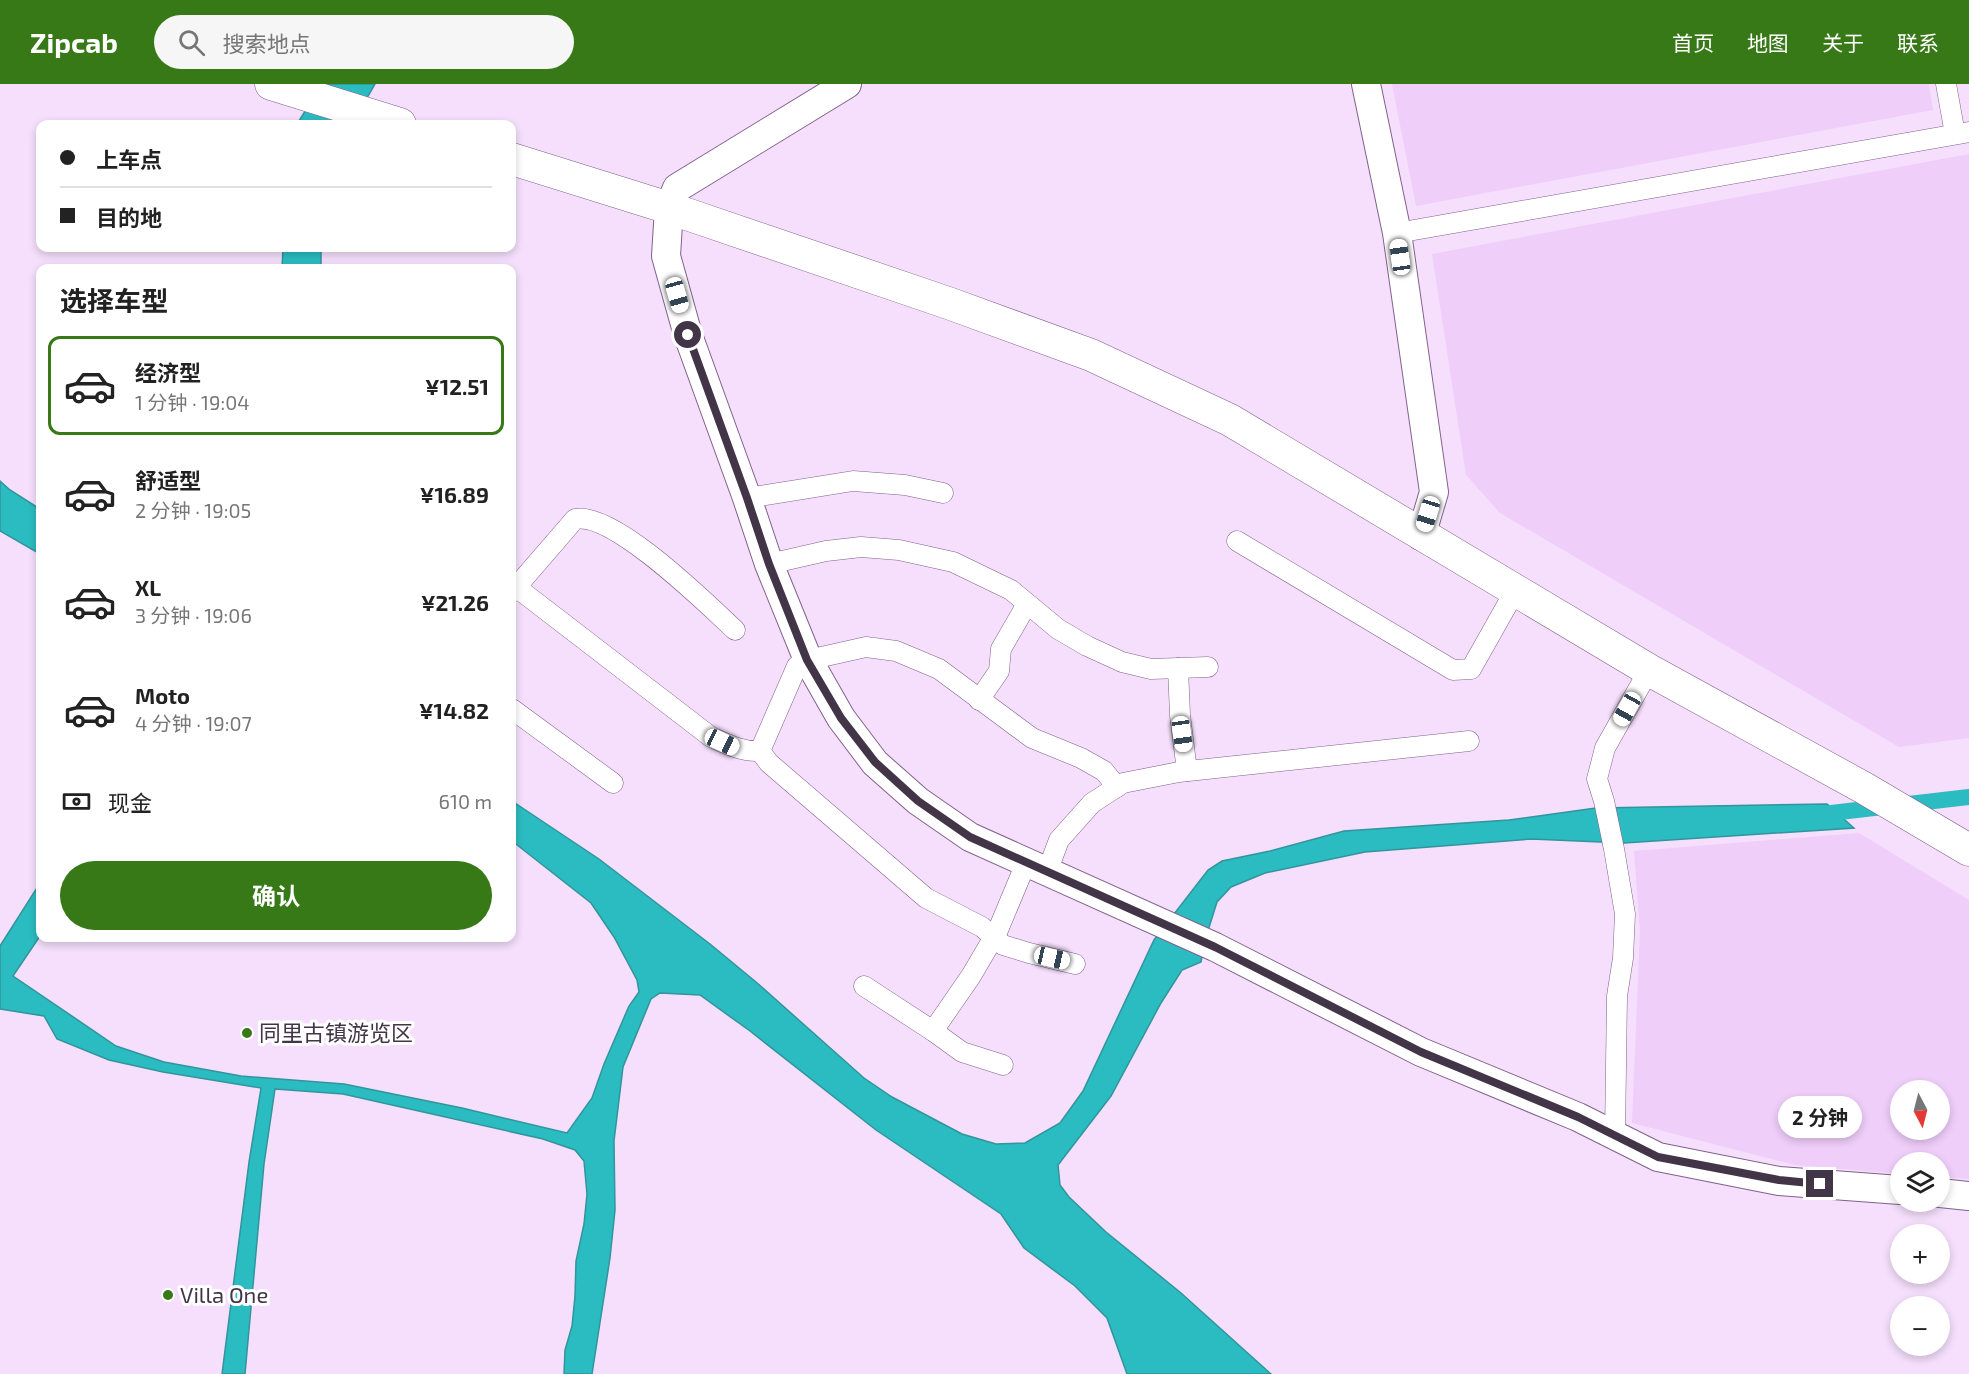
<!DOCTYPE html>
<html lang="zh">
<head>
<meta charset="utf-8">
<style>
	:root { --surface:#fff; --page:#f6f6f6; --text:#222; --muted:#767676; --line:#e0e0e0; --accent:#377817 }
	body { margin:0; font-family:"Exo 2","Noto Sans SC",sans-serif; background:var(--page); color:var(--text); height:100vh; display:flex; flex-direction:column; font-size:22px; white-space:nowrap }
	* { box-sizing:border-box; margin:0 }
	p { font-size:20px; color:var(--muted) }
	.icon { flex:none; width:33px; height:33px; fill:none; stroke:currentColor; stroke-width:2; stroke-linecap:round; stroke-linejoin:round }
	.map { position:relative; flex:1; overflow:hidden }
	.panel { position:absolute; left:36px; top:180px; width:480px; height:678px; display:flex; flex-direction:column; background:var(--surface); border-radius:12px; box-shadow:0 3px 9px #0003 }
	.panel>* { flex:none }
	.hud { position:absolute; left:36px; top:36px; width:480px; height:132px; border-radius:12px; box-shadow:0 3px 9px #0003; display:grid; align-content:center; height:132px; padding:0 24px; background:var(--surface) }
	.needle { width:39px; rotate:173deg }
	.controls { position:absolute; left:1890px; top:996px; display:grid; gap:12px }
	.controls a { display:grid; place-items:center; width:60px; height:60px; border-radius:50%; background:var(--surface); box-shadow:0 3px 9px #0003; font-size:30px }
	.end { position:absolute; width:27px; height:27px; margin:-14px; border:8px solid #433548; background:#fff; box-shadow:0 0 0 3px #fff }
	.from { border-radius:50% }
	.bubble { position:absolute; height:42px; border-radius:21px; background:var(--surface); box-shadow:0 3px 9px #0003; font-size:20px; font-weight:700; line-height:42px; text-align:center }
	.car { position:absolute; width:18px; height:36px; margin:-18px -9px; border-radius:8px; box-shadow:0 0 4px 2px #0007; background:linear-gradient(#fff 24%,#345 0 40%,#fff 0 76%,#345 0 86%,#fff 0) }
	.hud b { display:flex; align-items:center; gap:21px; height:57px; font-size:22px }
	.hud b+b { border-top:2px solid var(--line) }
	.hud i { width:15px; height:15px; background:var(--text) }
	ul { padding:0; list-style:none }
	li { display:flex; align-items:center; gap:18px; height:99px; margin:0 12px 9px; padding:0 12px; border:3px solid transparent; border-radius:12px }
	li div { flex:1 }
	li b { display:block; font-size:22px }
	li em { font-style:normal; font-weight:700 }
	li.selected { border-color:var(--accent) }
	li>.icon { width:54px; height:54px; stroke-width:1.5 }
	h2 { padding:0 24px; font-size:27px; line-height:72px }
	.pay { display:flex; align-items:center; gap:15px; height:66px; padding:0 24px; font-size:22px }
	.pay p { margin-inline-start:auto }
	.primary-button { display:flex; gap:12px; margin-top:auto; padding:12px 24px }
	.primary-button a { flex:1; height:69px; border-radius:36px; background:var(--accent); color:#fff; font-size:24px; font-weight:700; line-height:69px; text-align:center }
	header { display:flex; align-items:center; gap:36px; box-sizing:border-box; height:84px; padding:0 30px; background:var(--accent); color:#fff }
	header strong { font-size:28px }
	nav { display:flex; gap:33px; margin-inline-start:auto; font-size:21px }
	.search { width:420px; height:54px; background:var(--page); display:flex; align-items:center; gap:15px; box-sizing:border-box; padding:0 21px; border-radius:33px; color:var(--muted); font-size:22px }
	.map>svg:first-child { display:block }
	.built { fill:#efcefa; fill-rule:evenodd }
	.water { fill:#2abcc0; stroke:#32949c; stroke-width:1.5 }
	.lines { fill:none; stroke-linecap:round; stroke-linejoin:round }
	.canal { stroke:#2abcc0; stroke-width:16 }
	.street-casing { stroke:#81618c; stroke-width:21 }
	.secondary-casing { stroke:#81618c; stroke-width:30 }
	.primary-casing { stroke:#81618c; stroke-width:33 }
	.street { stroke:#fff; stroke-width:20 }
	.secondary { stroke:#fff; stroke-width:28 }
	.primary { stroke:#fff; stroke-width:32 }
	.route { stroke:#433548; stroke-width:8 }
	.poi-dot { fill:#377817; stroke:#fff; stroke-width:2 }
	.labels { text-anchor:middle; stroke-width:6; stroke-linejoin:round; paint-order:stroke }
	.poi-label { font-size:22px; fill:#433548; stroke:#fff; text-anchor:start }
</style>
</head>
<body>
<header>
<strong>Zipcab</strong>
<div class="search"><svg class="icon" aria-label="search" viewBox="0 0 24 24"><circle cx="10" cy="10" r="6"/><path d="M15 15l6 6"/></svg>搜索地点</div>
<nav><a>首页</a><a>地图</a><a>关于</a><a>联系</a></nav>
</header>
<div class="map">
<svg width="1969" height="1290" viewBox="0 0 1969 1290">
	<rect width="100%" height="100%" fill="#f5dffc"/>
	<g class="built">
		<path d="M1392,0H1929L1933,26L1416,122Z"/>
		<path d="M1969,70V654L1899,663L1500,429L1466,391L1432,170Z"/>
		<path d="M1859,749L1969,816V1095L1940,1093V1078H1900V1090L1795,1081L1632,1039L1640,848L1634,767ZM1900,1006H1940V1046H1900Z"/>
	</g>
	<g class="water">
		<path d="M322,0H375L352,40H297Z"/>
		<path d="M283,164H321V184H282Z"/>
		<path d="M0,397L10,406L40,425V470L0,447Z"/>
		<path d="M512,717L599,775L710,860L756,898L864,994L892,1013L962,1050L996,1060L1025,1059L1060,1039L1083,1007L1154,856L1208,786L1222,777L1270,767L1344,747L1509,736L1596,724L1827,720L1854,744L1624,759L1531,755L1365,768L1265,789L1231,803L1217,818L1206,853L1201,878L1182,886L1161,919L1111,1012L1058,1081L1060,1101L1069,1113L1106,1148L1181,1209L1271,1290H1127L1107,1234L1075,1202L1024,1164L1001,1130L876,1046L750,947L700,911L660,909L651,915L623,983L614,1057L615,1126L610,1174L592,1290H564L565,1266L572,1242L575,1212L576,1177L584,1140L587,1110L584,1077L575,1066L543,1055L343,1010L275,1005L264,1080L245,1290H222L249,1078L261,1004L163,988L109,976L57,955L44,932L0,925V862L40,799V852L13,892L116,962L164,978L241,992L344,1000L462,1024L567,1049L592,1014L604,980L629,922L639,908L637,896L614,853L591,819L512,757Z"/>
	</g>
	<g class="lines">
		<path class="canal" d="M1814,731L1969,713"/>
		<defs>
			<g id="street">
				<path d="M1946,0L1955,50"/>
				<path d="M1397,149L1969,48"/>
				<path d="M747,414L853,397L905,401L943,409"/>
				<path d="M1237,457L1453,586L1471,585L1515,507"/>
				<path d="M769,480L826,467L861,463L899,466L953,478L1011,506L1058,545L1087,562L1122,578L1151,585L1208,583"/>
				<path d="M516,503L711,653C727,660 742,668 760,667L797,582L808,576L866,563L896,567L939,585L1032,654L1081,674L1104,687L1117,703"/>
				<path d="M512,508L575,435C613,427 706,519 735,546"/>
				<path d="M1178,584L1180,631L1187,687"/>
				<path d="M979,616L999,587L1001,565L1027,520"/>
				<path d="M512,625L613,699"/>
				<path d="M760,667L769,679L926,814L982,843L1003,861L1029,869L1075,880"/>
				<path d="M1047,788L1059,756L1092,719L1123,699L1179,688L1469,657"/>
				<path d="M864,902L933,947L971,892L998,846L1026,779"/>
				<path d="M933,947L962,968L1003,981"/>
				<path d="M1615,1051L1617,912L1623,874L1625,830L1614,765L1604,717L1597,695L1605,664L1649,586"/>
			</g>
			<g id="secondary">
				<path d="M847,0L677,104L669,124L666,172L688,251L747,414L769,480L808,576L841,634L875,679L918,717L970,753L1215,863L1421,968L1578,1033L1658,1073L1779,1097L1900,1106"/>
				<path d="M1366,0L1397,149L1434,408L1421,452"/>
				<path d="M1940,1109L1969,1112"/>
			</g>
			<g id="primary">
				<path d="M271,0L400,40"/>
				<path d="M512,75L669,124L951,220L1091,271L1230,336L1649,586L1864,704L1969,766"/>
			</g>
		</defs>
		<use href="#street" class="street-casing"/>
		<use href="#secondary" class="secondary-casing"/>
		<use href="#primary" class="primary-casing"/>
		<use href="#street" class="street"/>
		<use href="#secondary" class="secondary"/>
		<use href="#primary" class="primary"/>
	</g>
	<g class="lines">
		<path class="route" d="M688,251L747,414L769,480L807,576L841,634L875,678L918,717L970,753L1215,863L1421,968L1578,1033L1658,1073L1779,1096L1820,1100"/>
	</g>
	<g class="poi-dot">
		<circle cx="247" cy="949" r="6"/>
		<circle cx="168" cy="1211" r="6"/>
	</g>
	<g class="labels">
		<g class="poi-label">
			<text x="259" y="957">同里古镇游览区</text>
			<text x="180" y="1219">Villa One</text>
		</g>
	</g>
</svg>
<div class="controls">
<a><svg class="needle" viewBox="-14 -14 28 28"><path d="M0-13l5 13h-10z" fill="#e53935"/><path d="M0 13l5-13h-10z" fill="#767676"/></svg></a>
<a><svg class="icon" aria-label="layers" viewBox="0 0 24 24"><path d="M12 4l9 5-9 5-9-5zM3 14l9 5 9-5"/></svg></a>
<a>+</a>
<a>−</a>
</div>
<i class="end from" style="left:688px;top:251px"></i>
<i class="end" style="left:1820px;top:1100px"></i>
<div class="bubble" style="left:1778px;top:1012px;width:84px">2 分钟</div>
<i class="car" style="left:1400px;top:173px;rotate:352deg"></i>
<i class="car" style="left:677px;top:211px;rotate:164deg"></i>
<i class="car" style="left:1428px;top:430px;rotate:197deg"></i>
<i class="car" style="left:1627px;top:625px;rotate:209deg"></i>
<i class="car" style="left:1182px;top:650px;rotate:172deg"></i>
<i class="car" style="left:722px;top:658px;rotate:115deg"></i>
<i class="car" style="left:1052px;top:874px;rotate:103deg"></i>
<div class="hud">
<b><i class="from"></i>上车点</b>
<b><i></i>目的地</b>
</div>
<section class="panel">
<h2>选择车型</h2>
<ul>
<li class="selected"><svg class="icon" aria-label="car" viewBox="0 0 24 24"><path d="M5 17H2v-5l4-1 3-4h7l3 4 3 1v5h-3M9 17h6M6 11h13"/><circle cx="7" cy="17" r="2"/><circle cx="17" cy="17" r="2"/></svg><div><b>经济型</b><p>1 分钟 · 19:04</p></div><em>¥12.51</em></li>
<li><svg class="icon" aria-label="car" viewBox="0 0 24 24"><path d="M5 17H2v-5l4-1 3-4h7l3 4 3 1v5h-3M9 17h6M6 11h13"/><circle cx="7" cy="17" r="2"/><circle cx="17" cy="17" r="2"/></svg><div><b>舒适型</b><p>2 分钟 · 19:05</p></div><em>¥16.89</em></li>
<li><svg class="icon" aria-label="car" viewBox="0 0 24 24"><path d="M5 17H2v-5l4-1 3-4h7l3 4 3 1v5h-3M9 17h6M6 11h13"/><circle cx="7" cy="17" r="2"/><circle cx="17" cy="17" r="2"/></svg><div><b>XL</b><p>3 分钟 · 19:06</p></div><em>¥21.26</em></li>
<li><svg class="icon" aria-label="car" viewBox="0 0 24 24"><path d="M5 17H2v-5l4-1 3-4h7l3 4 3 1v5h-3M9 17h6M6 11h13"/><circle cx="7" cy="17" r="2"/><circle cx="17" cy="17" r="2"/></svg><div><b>Moto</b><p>4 分钟 · 19:07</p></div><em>¥14.82</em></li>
</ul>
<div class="pay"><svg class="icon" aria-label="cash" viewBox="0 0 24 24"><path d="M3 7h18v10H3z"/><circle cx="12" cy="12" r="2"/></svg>现金<p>610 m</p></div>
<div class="primary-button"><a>确认</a></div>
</section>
</div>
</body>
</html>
